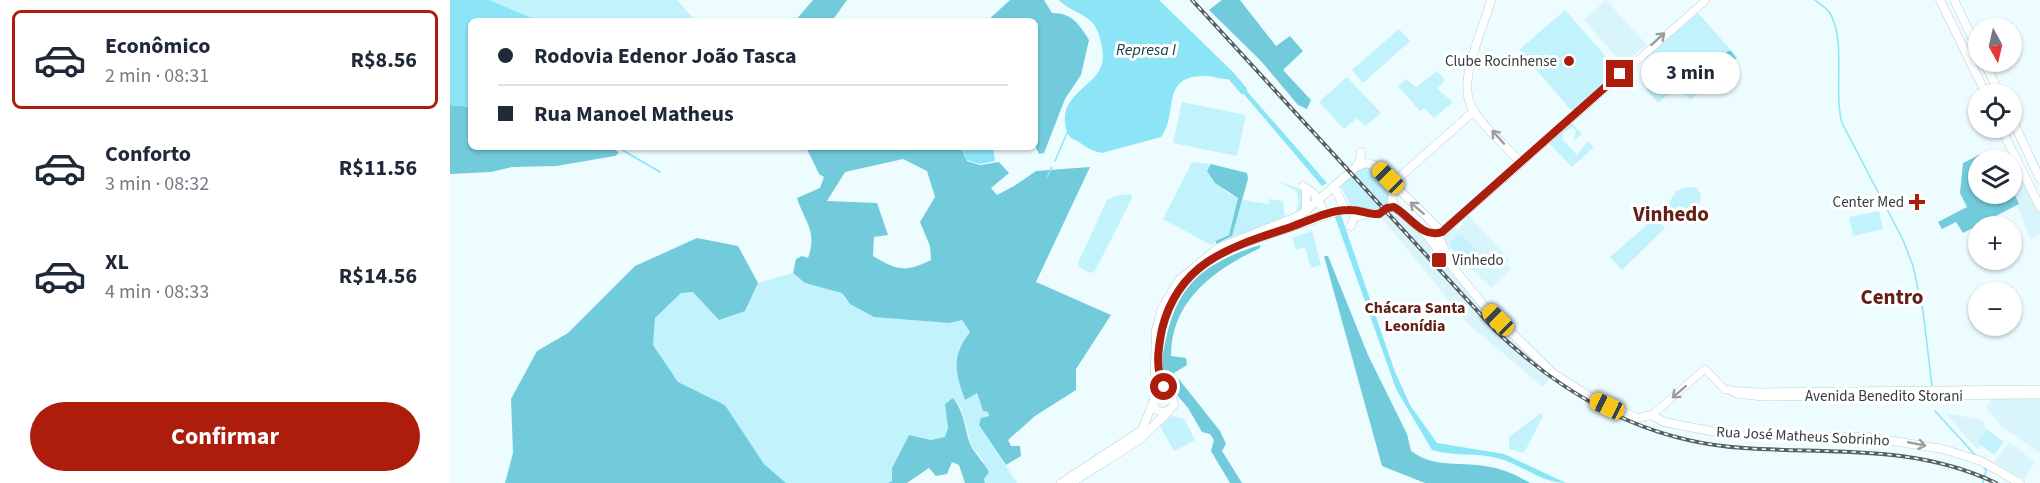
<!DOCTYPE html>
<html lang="pt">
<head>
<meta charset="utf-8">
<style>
	:root { --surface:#fff; --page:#f2f2f3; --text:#1f2937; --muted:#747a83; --line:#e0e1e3; --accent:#ac1d0b }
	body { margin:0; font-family:"Source Sans 3",sans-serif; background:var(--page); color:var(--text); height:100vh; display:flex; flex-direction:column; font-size:22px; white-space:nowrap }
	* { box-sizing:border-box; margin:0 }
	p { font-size:20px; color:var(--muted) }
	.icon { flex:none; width:33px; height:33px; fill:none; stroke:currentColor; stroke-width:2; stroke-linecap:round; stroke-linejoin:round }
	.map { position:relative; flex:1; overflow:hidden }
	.sheet { display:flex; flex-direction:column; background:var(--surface); width:450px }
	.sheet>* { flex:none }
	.top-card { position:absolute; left:18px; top:18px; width:570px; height:132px; border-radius:9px; box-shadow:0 2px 4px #0004; display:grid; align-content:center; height:132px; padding:0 30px; background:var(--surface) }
	.needle { width:39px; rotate:172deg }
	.fabs { position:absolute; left:1518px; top:18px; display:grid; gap:12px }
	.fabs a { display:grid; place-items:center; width:54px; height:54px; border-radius:50%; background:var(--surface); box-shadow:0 2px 4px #0004; font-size:30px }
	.end { position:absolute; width:27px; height:27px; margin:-14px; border:8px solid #ac1d0b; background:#fff; box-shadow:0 0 0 3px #fff }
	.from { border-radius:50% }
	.bubble { position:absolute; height:42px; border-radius:21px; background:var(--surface); box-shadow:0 2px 4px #0004; font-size:20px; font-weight:700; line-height:42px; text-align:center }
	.car { position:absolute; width:18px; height:36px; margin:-18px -9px; border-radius:8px; box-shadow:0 0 4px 2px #0007; background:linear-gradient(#f5c518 24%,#345 0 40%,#f5c518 0 76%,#345 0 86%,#f5c518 0) }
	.top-card b { display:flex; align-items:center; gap:21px; height:57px; font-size:22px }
	.top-card b+b { border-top:2px solid var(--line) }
	.top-card i { width:15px; height:15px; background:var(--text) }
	ul { padding:10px 0 0; list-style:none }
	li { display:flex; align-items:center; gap:18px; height:99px; margin:0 12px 9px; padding:0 18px; border:3px solid transparent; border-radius:9px }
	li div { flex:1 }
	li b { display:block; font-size:22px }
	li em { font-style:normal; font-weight:700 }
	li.current { border-color:var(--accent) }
	li>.icon { width:54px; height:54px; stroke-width:1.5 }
	.cta { display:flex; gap:12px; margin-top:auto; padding:12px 30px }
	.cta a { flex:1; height:69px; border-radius:36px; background:var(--accent); color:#fff; font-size:24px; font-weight:700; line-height:69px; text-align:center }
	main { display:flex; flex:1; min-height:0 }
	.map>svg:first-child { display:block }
	.built { fill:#d9f5fb }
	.green { fill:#c2f3fd }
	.forest { fill:#71cbdb; fill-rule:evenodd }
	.water { fill:#8be5f6 }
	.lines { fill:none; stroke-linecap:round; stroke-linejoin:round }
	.stream { stroke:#8be5f6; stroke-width:1.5 }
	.river { stroke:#8be5f6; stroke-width:8 }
	.secondary-casing { stroke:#bcced2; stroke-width:8 }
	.primary-casing { stroke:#bcced2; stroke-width:9 }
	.secondary { stroke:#fff; stroke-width:7 }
	.primary { stroke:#fff; stroke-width:8 }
	.rail-casing { stroke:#586162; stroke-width:4 }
	.rail { stroke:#fff; stroke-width:1.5; stroke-dasharray:4.5; stroke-linecap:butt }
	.oneway { stroke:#9a9e9e }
	.route { stroke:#ac1d0b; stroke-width:8 }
	.poi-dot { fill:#ac1d0b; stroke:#fff; stroke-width:2 }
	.labels { text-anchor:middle; stroke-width:6; stroke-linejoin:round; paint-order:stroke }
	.poi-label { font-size:15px; fill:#353c3d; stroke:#fff; text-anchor:end }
	.street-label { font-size:15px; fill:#353c3d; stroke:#fff }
	.water-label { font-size:16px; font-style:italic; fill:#164047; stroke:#fff }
	.neighbourhood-label { font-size:16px; font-weight:bold; fill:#632016; stroke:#fff }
	.district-label { font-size:21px; font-weight:bold; fill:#632016; stroke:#fff }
</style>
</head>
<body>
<main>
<section class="sheet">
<ul>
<li class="current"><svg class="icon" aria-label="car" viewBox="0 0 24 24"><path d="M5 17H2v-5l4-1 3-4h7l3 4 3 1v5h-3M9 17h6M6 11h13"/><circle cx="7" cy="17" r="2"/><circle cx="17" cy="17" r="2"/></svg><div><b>Econômico</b><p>2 min · 08:31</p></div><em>R$8.56</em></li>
<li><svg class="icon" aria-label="car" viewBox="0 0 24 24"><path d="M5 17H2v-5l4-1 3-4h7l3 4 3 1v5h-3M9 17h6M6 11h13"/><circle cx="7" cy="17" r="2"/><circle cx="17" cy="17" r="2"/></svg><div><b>Conforto</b><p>3 min · 08:32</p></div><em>R$11.56</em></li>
<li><svg class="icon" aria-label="car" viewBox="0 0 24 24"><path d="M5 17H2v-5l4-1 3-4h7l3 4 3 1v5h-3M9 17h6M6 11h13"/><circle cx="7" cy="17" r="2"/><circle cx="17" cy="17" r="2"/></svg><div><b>XL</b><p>4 min · 08:33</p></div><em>R$14.56</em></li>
</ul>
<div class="cta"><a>Confirmar</a></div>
</section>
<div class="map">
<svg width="1590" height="483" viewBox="0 0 1590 483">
	<rect width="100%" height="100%" fill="#edfcff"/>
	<g class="built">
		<path d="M1156,0L1197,45L1180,58L1178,64H1173L1134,20Z"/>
		<path d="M1566,164L1590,213V235L1580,240L1562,189V167Z"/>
		<path d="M942,209L970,233L1033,309L1073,351L1102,376L1093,387L1018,324L931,217Z"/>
		<path d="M1018,215L1059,259L1057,264L1061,269L1041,288L994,242L996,235L1004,227L1008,230L1013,225V220Z"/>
		<path d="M1590,396V453L1552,427L1536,407L1544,397Z"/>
		<path d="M1495,413L1532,420L1537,429L1527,442L1531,446L1528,450Z"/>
		<path d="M1559,442L1585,462L1574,479L1544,462Z"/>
	</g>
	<g class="green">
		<path d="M39,0H227L246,21H89Z"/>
		<path d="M1115,10L1168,70L1124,110H1121L1069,50Z"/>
		<path d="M1248,13L1288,58L1240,100L1228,86L1208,103L1196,90L1211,76L1195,58Z"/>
		<path d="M949,29L960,41L913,83L902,70Z"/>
		<path d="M987,71L995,80L987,89L1003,102L984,118L974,108L970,111L948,86L956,79L966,87Z"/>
		<path d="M897,77L931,113L915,126L907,118L894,129L869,102Z"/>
		<path d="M732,102L796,115L787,156L723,143Z"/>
		<path d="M1121,122L1132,134L1123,141L1126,131L1122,127L1113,133L1112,139L1127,155L1138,141L1144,147L1122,167L1098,142Z"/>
		<path d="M742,162L761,164L757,171L776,192L788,198L779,235L761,245L713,219Z"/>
		<path d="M920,167L925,169L940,189L938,205L927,212L900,205L890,185L911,168Z"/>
		<path d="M827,181L848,188L855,194L853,208L835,218L779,239L793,200L818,204L819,199L833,201L835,216L846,212L849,201L846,191Z"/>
		<path d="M1237,187H1246L1251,195C1250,214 1238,217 1222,223L1214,212L1226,191Z"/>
		<path d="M681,194L682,198L645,271L640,273L630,268L628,263L657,200L665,196Z"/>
		<path d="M1429,211L1433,229L1403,236L1399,217Z"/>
		<path d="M1206,217L1215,228L1172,270L1160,257Z"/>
		<path d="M862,231L871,265L861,268L855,247L846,250L842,238Z"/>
		<path d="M1011,234L1028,252L1025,255L1027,257L1019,265L999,245L1007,235Z"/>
		<path d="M343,273L355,283L392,293L395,299C432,310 473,329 512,320L520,332C504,361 503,368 515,400L526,392L533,411L538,412L539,416L529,425L567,483H535L533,460L522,447L511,409L503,398L495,437L481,440L459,435L442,468V481L438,483H336L314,464L275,405L228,382L203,345L205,318L231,293L243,292L295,311L308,283Z"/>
		<path d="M1091,413L1093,416L1074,453L1059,449V437Z"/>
		<path d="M722,416L734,419L745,440L724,451L710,426Z"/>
		<path d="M1537,429L1554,442L1544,455L1527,442Z"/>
	</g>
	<g class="forest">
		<path d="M363,0H397L382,21H345Z"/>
		<path d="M560,0H594L602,13C622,13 629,24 639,40L631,75L615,99L594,153L589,154L585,146V21H537Z"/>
		<path d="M772,0H790L826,46L840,36L853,51L833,70L861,100L857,109L848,105L811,61L759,10Z"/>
		<path d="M1278,51H1281L1286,58L1247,90L1236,92L1229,85L1224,86L1220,83L1226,76L1262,64Z"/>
		<path d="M0,105L21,107V147H163L169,153L165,156L106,166L62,167L41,172L0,174Z"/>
		<path d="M356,147H511L517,161L530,165L549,162L559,173L541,188L547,195L564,186L586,171L640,167L586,282L661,315L626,369V390L585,416L558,440L561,446H570L571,456L556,465L529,425L531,418L539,416L538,412L533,411L527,393L515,400C505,372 501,357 520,332L512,320L499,323L424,317L400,304L392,293L355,283L343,273L346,259L352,256L358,258C368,231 354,221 347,198L370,188L374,177L369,174ZM453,159L477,171L485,197L470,222L480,246L481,260C455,273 446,270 423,256L424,237L438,235L427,203L377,201L395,172Z"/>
		<path d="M1531,154L1533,160H1528V194H1562V189L1569,204L1513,233L1506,222L1492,229L1488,222L1517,207L1510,193L1513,163Z"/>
		<path d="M761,164L797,173L798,179L782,236L766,244V241L779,235L788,198L765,183L757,171Z"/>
		<path d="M247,238L288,246L308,283L295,311L269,320L243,292L231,293L205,318L203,345L228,382L275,405L314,464L336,483H55L63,453L61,399L87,351L118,333L185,266Z"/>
		<path d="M810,245V248C764,270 721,300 721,356L736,358L737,365L724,373L770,431L776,444L772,451L792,483H780L761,451L764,440L760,434L752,432C747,424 743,416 738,408C731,398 720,391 715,379C710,367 713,352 716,339C728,282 757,262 810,245Z"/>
		<path d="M874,256H878L918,355L957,434L961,451C985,469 1012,461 1040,467C1054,469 1068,476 1080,483H975L932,466Z"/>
		<path d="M503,398C516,415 514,431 522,448C527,456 534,463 539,472L534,479L535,483H515L509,465L502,462L497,474L486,476L479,468L457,483H438L442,481V468L459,435L481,440L495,437L498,427L495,404Z"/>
	</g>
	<g class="water">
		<path d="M0,0H39L89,21H21V107L0,105Z"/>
		<path d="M609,0H709L785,74L780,79C770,80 761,75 752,76C710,77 729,114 711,137L652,153C641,151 635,146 627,141C620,138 617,135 616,128C608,96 642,88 651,67C655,59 652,44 649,35C643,13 622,14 609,0Z"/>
		<path d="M789,82L877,183L872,186L786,85Z"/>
		<path d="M512,147H543L545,161L530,164L517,160Z"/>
		<path d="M891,215L945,372L960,405L987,443L1054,454L1116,483C1090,483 1072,464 1047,458C1026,452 1003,457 982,450L946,389L885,217Z"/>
	</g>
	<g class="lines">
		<g class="stream">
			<path d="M1365,0C1369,4 1376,7 1379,12C1397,38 1383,92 1392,123L1453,240L1463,266L1473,311L1482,386"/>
			<path d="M169,148L210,172"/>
			<path d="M605,161L617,133"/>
			<path d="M597,177L602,167"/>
			<path d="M1485,411L1526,456"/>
			<path d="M1533,483L1536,470L1534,467"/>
		</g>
		<path class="river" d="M782,77L793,90"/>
		<defs>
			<g id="secondary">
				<path d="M1071,163L1256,0"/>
				<path d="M1279,389L1286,394L1313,397L1590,395"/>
				<path d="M1202,415L1255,369L1275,390L1307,392L1590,389"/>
			</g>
			<g id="primary">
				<path d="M1490,0L1536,94"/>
				<path d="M1504,0L1528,50"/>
				<path d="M1534,62L1550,94"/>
				<path d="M1562,119L1590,179"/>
				<path d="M1551,128L1590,207"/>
				<path d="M906,167L910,161L911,152"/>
				<path d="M944,182L942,200L946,208L974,232L1036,308L1103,373L1142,398L1187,418L1202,415L1214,422L1281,435L1418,437L1493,449L1531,461L1570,483"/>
				<path d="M944,182L1024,111"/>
				<path d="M853,186L864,194L876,215"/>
				<path d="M884,186L895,210"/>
				<path d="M856,188V211"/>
				<path d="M901,226L904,217L917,214"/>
				<path d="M976,232L983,234L992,232L1071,163C1057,147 1027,122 1020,103C1009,77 1034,27 1041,0"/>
				<path d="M992,232L989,238L997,255"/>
				<path d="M783,247L889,211L899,210L929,214L939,207L946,208"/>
				<path d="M721,396L715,393L706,396L703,403L706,410L716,413L724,405C723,394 712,386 710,376C703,347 714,309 731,286"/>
				<path d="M704,400L706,330L712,308L729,280L768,248L851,215L906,167L916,163L924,165L992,232"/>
				<path d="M611,483L692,430L703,403"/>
				<path d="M621,483L689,440L718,412"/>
			</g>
		</defs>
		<use href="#secondary" class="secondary-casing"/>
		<use href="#primary" class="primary-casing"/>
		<use href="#secondary" class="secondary"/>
		<use href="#primary" class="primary"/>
		<defs>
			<path id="rail" d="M742,0L1044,329C1113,396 1197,442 1294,448C1381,454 1464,444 1546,483"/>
		</defs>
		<use href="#rail" class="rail-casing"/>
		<use href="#rail" class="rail"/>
	</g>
	<defs><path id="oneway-shaft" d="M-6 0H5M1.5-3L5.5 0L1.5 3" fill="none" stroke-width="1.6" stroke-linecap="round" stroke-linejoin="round" transform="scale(1.5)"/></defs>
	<g class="oneway">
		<use href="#oneway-shaft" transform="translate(1208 39) rotate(-42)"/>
		<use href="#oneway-shaft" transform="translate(1048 137) rotate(-132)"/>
		<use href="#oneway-shaft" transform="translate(967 208) rotate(-139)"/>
		<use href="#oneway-shaft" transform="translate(1229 392) rotate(139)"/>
		<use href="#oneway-shaft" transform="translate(1467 444) rotate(11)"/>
	</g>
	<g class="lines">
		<path class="route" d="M714,387C705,369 708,349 712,329C729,261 781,247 841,227C858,221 879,210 898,210C909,209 919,215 929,214L937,208L944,207C960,216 972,239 992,232L1170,74"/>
	</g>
	<g class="poi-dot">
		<circle cx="1119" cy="61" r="6"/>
		<path d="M1464 193h6v6h6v6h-6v6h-6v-6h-6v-6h6z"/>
		<rect x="981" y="252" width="16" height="16" rx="3"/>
	</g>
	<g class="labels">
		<g class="poi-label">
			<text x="1107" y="66">Clube Rocinhense</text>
			<text x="1454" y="207">Center Med</text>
			<text x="1002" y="265" text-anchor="start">Vinhedo</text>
		</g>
		<g class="street-label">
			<text x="1434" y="401">Avenida Benedito Storani</text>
			<text transform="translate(1353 436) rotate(3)" y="5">Rua José Matheus Sobrinho</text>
		</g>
		<g class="water-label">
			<text x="696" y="55">Represa I</text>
		</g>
		<g class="neighbourhood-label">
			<text x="965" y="313">Chácara Santa<tspan x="965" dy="18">Leonídia</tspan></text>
		</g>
		<g class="district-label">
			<text x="1221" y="221">Vinhedo</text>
			<text x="1442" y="304">Centro</text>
		</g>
	</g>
</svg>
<div class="fabs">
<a><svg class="needle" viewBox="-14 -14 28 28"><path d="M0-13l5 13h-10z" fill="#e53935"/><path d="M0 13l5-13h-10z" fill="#747a83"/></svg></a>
<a><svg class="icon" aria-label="locate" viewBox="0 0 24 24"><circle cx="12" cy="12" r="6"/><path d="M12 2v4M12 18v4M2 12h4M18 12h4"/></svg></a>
<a><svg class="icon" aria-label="layers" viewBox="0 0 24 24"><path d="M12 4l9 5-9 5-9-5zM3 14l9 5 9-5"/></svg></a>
<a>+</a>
<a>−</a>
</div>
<i class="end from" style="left:714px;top:387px"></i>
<i class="end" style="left:1170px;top:74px"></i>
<div class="bubble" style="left:1191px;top:52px;width:99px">3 min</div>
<i class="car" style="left:938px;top:178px;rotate:315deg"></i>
<i class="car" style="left:1048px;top:320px;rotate:315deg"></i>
<i class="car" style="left:1157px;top:406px;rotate:295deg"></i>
<div class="top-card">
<b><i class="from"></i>Rodovia Edenor João Tasca</b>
<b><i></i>Rua Manoel Matheus</b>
</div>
</div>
</main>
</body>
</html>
